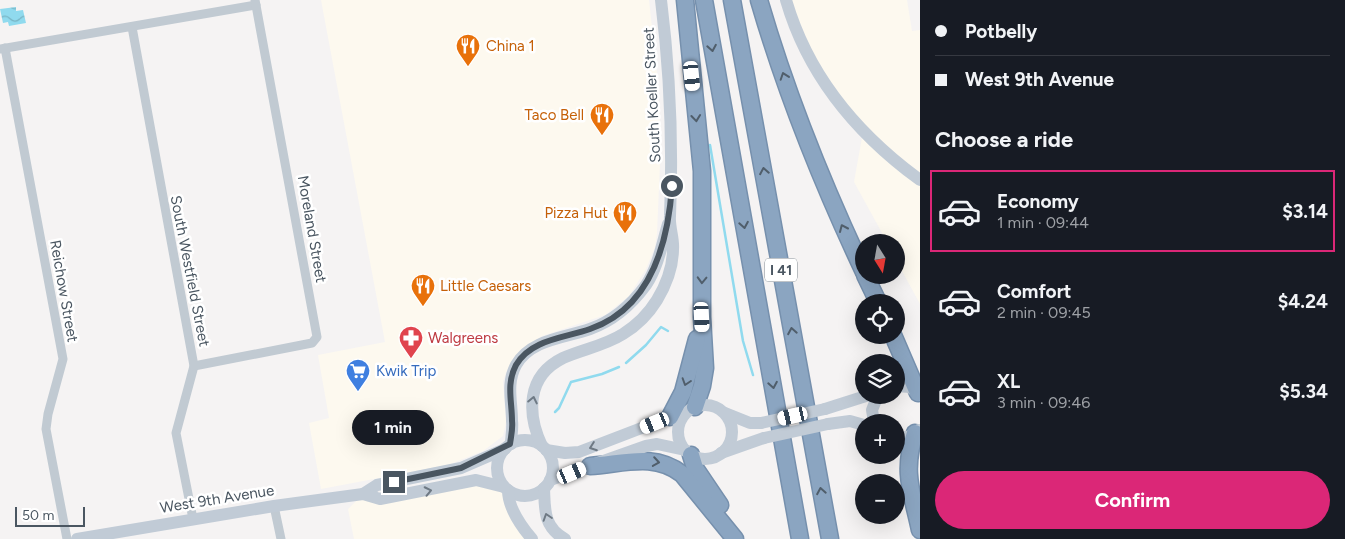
<!DOCTYPE html>
<html lang="en">
<head>
<meta charset="utf-8">
<style>
	:root { --surface:#171b24; --page:#242831; --text:#f1f3f6; --muted:#9ea1a6; --line:#363941; --accent:#db2777 }
	body { margin:0; font-family:Figtree,sans-serif; background:var(--page); color:var(--text); height:100vh; display:flex; flex-direction:column; font-size:19px; white-space:nowrap }
	* { box-sizing:border-box; margin:0 }
	p { font-size:16px; color:var(--muted) }
	.icon { flex:none; width:28px; height:28px; fill:none; stroke:currentColor; stroke-width:2; stroke-linecap:round; stroke-linejoin:round }
	.map { position:relative; flex:1; overflow:hidden }
	.panel { display:flex; flex-direction:column; background:var(--surface); width:425px }
	.panel>* { flex:none }
	.top-card { display:grid; align-content:center; height:110px; padding:0 15px; background:var(--surface) }
	.needle { width:32px; rotate:169deg }
	.buttons { position:absolute; left:855px; top:234px; display:grid; gap:10px }
	.buttons a { display:grid; place-items:center; width:50px; height:50px; border-radius:50%; background:var(--surface); box-shadow:0 5px 20px #0002; font-size:25px }
	.scale { position:absolute; left:15px; bottom:12px; width:70px; box-sizing:border-box; padding-left:5px; border:2px solid #4a5661; border-top:0; font-size:14px; line-height:18px; white-space:nowrap; color:#4a5661; -webkit-text-stroke:4px #fff; paint-order:stroke }
	.end { position:absolute; width:22px; height:22px; margin:-11px; border:6px solid #4a5661; background:#fff; box-shadow:0 0 0 2px #fff }
	.from { border-radius:50% }
	.bubble { position:absolute; height:35px; border-radius:18px; background:var(--surface); box-shadow:0 5px 20px #0002; font-size:16px; font-weight:700; line-height:35px; text-align:center }
	.car { position:absolute; width:15px; height:30px; margin:-15px -8px; border-radius:6px; box-shadow:0 0 4px 1px #0007; background:linear-gradient(#fff 24%,#345 0 40%,#fff 0 76%,#345 0 86%,#fff 0) }
	.top-card b { display:flex; align-items:center; gap:18px; height:48px; font-size:19px }
	.top-card b+b { border-top:1px solid var(--line) }
	.top-card i { width:12px; height:12px; background:var(--text) }
	ul { padding:0; list-style:none }
	li { display:flex; align-items:center; gap:15px; height:82px; margin:0 10px 8px; padding:0 5px; border:2px solid transparent; border-radius:0px }
	li div { flex:1 }
	li b { display:block; font-size:19px }
	li em { font-style:normal; font-weight:700 }
	li.selected { border-color:var(--accent) }
	li>.icon { width:45px; height:45px; stroke-width:1.5 }
	h2 { padding:0 15px; font-size:22px; line-height:60px }
	.action { display:flex; gap:10px; margin-top:auto; padding:10px 15px }
	.action a { flex:1; height:58px; border-radius:30px; background:var(--accent); color:#fff; font-size:20px; font-weight:700; line-height:58px; text-align:center }
	main { display:flex; flex:1; min-height:0 }
	.map>svg:first-child { display:block }
	.commercial { fill:#fdf9ef }
	.water { fill:url(#water-waves) }
	.lines { fill:none; stroke-linecap:round; stroke-linejoin:round }
	.stream { stroke:#90daee; stroke-width:2.5 }
	.highway-casing { stroke:#7690ad; stroke-width:19 }
	.street { stroke:#c1cad2; stroke-width:9 }
	.secondary { stroke:#c1cbd6; stroke-width:12 }
	.highway { stroke:#8ba5c1; stroke-width:16 }
	.secondary-bridge { stroke:#c1cbd6; stroke-width:12 }
	.oneway { stroke:#505e6b }
	.oneway2 { stroke:#6e7984 }
	.route { stroke:#4a5661; stroke-width:6 }
	.labels { text-anchor:middle; stroke-width:5; stroke-linejoin:round; paint-order:stroke }
	.shield { fill:#fff; stroke:#808990; stroke-width:1 }
	.shield-label { font-size:14px; font-weight:bold; fill:#4a5661 }
	.food-label { font-size:15px; fill:#c56008; stroke:#fff; text-anchor:start }
	.street-label { font-size:15px; fill:#4a5661; stroke:#fff }
	.health-label { font-size:15px; fill:#be3a42; stroke:#fff; text-anchor:start }
	.shop-label { font-size:15px; fill:#366cbe; stroke:#fff; text-anchor:start }
</style>
</head>
<body>
<main>
<div class="map">
<svg width="920" height="539" viewBox="0 0 920 539">
	<defs>
		<pattern id="water-waves" width="16" height="10" patternUnits="userSpaceOnUse" patternTransform="scale(1.25)"><rect width="16" height="10" fill="#90daee"/><path d="M0 5q4-4 8 0t8 0" fill="none" stroke="#78b4c4"/></pattern>
	</defs>
	<rect width="100%" height="100%" fill="#f5f3f3"/>
	<g class="commercial">
		<path d="M321,0H649L658,83L661,141L657,233L655,247L646,269L629,296L605,315L542,336L522,349L506,372L503,382L506,422L503,436L483,451L448,465L321,489L309,423L329,418L318,355L385,342Z"/>
		<path d="M786,0H907L912,31L920,30V304L896,260V242H887L854,182L863,132L831,94Z"/>
		<path d="M463,482L504,487L532,539H354L348,509L363,494L380,499Z"/>
	</g>
	<path class="water" d="M16,7V11L23,10L26,23L9,26L8,22L3,23L0,9Z"/>
	<g class="lines">
		<g class="stream">
			<path d="M710,145L743,341L753,375"/>
			<path d="M626,363L646,345L661,327L668,331"/>
			<path d="M555,412L559,408L571,382L602,374L619,367"/>
		</g>
		<defs>
			<g id="highway">
				<path d="M685,0L702,171V317L705,368L702,386L695,407"/>
				<path d="M704,0L800,539"/>
				<path d="M732,0L830,539"/>
				<path d="M759,0C786,93 823,185 864,272"/>
				<path d="M865,275L878,302"/>
				<path d="M893,335L918,393"/>
				<path d="M670,417L683,392L697,339"/>
				<path d="M915,433C902,472 912,492 920,530"/>
				<path d="M691,455L695,468L720,505"/>
				<path d="M590,466C623,464 654,452 682,474L735,539"/>
			</g>
		</defs>
		<use href="#highway" class="highway-casing"/>
		<g class="street">
			<path d="M132,27L194,366L176,433L193,519"/>
			<path d="M5,48L63,359L48,414L46,429L67,539"/>
			<path d="M0,49L256,5"/>
			<path d="M194,366L312,343L317,337L255,0"/>
			<path d="M274,506L281,539"/>
		</g>
		<g class="secondary">
			<path d="M786,0C808,76 857,134 920,180"/>
			<path d="M896,386L910,387L920,395"/>
			<circle cx="705" cy="432" r="27"/>
			<path d="M825,409L869,395"/>
			<path d="M725,413L750,423H761"/>
			<path d="M874,422L872,410L878,395"/>
			<path d="M828,424L850,421L864,425"/>
			<path d="M896,439L910,436L919,430"/>
			<circle cx="525" cy="468" r="28"/>
			<path d="M511,444C511,436 513,429 512,421C512,401 506,384 516,365C531,339 565,338 590,329C613,321 632,304 646,285C658,267 662,244 668,224"/>
			<path d="M542,446C527,414 526,376 563,358C583,349 604,346 623,334C636,326 649,313 657,300C666,285 673,266 673,249C674,238 669,227 670,216C673,143 670,72 661,0"/>
			<path d="M546,450L565,453L579,452L678,414"/>
			<path d="M721,453L764,438"/>
			<path d="M550,480L646,446L657,444L685,450"/>
			<path d="M544,488C545,509 543,527 565,539"/>
			<path d="M508,490C508,508 521,526 532,539"/>
			<path d="M363,494L377,485L461,468L505,449"/>
			<path d="M77,539L274,506L363,494L380,499L476,480L504,487"/>
		</g>
		<use href="#highway" class="highway"/>
		<g class="secondary-bridge">
			<path d="M761,423L825,409"/>
			<path d="M764,438L828,424"/>
		</g>
	</g>
	<defs><path id="oneway-chevron" d="M-2-3.5L2.5 0L-2 3.5" fill="none" stroke-width="1.6" stroke-linecap="round" stroke-linejoin="round" transform="scale(1.25)"/></defs>
	<g class="oneway">
		<use href="#oneway-chevron" transform="translate(712 48) rotate(80)"/>
		<use href="#oneway-chevron" transform="translate(784 76) rotate(-109)"/>
		<use href="#oneway-chevron" transform="translate(696 118) rotate(84)"/>
		<use href="#oneway-chevron" transform="translate(764 171) rotate(-100)"/>
		<use href="#oneway-chevron" transform="translate(744 225) rotate(80)"/>
		<use href="#oneway-chevron" transform="translate(843 228) rotate(-114)"/>
		<use href="#oneway-chevron" transform="translate(702 280) rotate(92)"/>
		<use href="#oneway-chevron" transform="translate(792 331) rotate(-100)"/>
		<use href="#oneway-chevron" transform="translate(686 382) rotate(108)"/>
		<use href="#oneway-chevron" transform="translate(773 385) rotate(80)"/>
		<use href="#oneway-chevron" transform="translate(656 462) rotate(9)"/>
		<use href="#oneway-chevron" transform="translate(821 491) rotate(-100)"/>
	</g>
	<g class="oneway2">
		<use href="#oneway-chevron" transform="translate(533 400) rotate(-78)"/>
		<use href="#oneway-chevron" transform="translate(593 447) rotate(160)"/>
		<use href="#oneway-chevron" transform="translate(428 491) rotate(-12)"/>
		<use href="#oneway-chevron" transform="translate(547 517) rotate(-108)"/>
	</g>
	<g class="lines">
		<path class="route" d="M394,482L461,468L510,444C511,436 513,429 512,421C512,401 506,384 516,365C531,339 565,338 590,329C651,308 668,244 672,186"/>
	</g>
	<defs>
		<symbol id="restaurant-pin" viewBox="-11 -11 22 30"><path d="M0 17L-7.5 6A9.5 9.5 0 1 1 7.5 6Z" fill="#e8710a" stroke="#fff"/><path d="M-5-6h1v4h1v-4h1v4h1v-4h1v5L-1.5 .5V6h-2V.5L-5-1ZM5-6V6H3V1.5H1.5Q1.5-4 5-6Z" fill="#fff"/></symbol>
		<symbol id="pharmacy-pin" viewBox="-11 -11 22 30"><path d="M0 17L-7.5 6A9.5 9.5 0 1 1 7.5 6Z" fill="#e0444e" stroke="#fff"/><path d="M-2-6h4v4h4v4h-4v4h-4v-4h-4v-4h4Z" fill="#fff"/></symbol>
		<symbol id="supermarket-pin" viewBox="-11 -11 22 30"><path d="M0 17L-7.5 6A9.5 9.5 0 1 1 7.5 6Z" fill="#3f7fe0" stroke="#fff"/><path d="M-6-5.5h2.5l.6 2H6L4.5 2H-2.5L-4.4-4H-6ZM-1.5 3.2a1.3 1.3 0 1 0 .1 0ZM3 3.2a1.3 1.3 0 1 0 .1 0Z" fill="#fff"/></symbol>
	</defs>
	<g fill-rule="evenodd">
		<use href="#restaurant-pin" x="454" y="32" width="28" height="38"/>
		<use href="#restaurant-pin" x="588" y="101" width="28" height="38"/>
		<use href="#restaurant-pin" x="611" y="199" width="28" height="38"/>
		<use href="#restaurant-pin" x="409" y="272" width="28" height="38"/>
		<use href="#pharmacy-pin" x="397" y="324" width="28" height="38"/>
		<use href="#supermarket-pin" x="344" y="357" width="28" height="38"/>
	</g>
	<g class="labels">
		<rect class="shield" x="765" y="258.5" width="32" height="23" rx="4"/>
		<g class="shield-label">
			<text x="781" y="275">I 41</text>
		</g>
		<g class="food-label">
			<text x="486" y="51">China 1</text>
			<text x="584" y="120" text-anchor="end">Taco Bell</text>
			<text x="608" y="218" text-anchor="end">Pizza Hut</text>
			<text x="440" y="291">Little Caesars</text>
		</g>
		<g class="street-label">
			<text transform="translate(652 95) rotate(-93)" y="5">South Koeller Street</text>
			<text transform="translate(312 229) rotate(80)" y="5">Moreland Street</text>
			<text transform="translate(190 271) rotate(79)" y="5">South Westfield Street</text>
			<text transform="translate(64 291) rotate(80)" y="5">Reichow Street</text>
			<text transform="translate(217 499) rotate(-9)" y="5">West 9th Avenue</text>
		</g>
		<g class="health-label">
			<text x="428" y="343">Walgreens</text>
		</g>
		<g class="shop-label">
			<text x="376" y="376">Kwik Trip</text>
		</g>
	</g>
</svg>
<div class="buttons">
<a><svg class="needle" viewBox="-14 -14 28 28"><path d="M0-13l5 13h-10z" fill="#e53935"/><path d="M0 13l5-13h-10z" fill="#9ea1a6"/></svg></a>
<a><svg class="icon" aria-label="locate" viewBox="0 0 24 24"><circle cx="12" cy="12" r="6"/><path d="M12 2v4M12 18v4M2 12h4M18 12h4"/></svg></a>
<a><svg class="icon" aria-label="layers" viewBox="0 0 24 24"><path d="M12 4l9 5-9 5-9-5zM3 14l9 5 9-5"/></svg></a>
<a>+</a>
<a>−</a>
</div>
<div class="scale">50 m</div>
<i class="end from" style="left:672px;top:186px"></i>
<i class="end" style="left:394px;top:482px"></i>
<div class="bubble" style="left:352px;top:410px;width:82px">1 min</div>
<i class="car" style="left:692px;top:76px;rotate:174deg"></i>
<i class="car" style="left:702px;top:317px;rotate:177deg"></i>
<i class="car" style="left:793px;top:416px;rotate:257deg"></i>
<i class="car" style="left:655px;top:423px;rotate:248deg"></i>
<i class="car" style="left:572px;top:473px;rotate:67deg"></i>
</div>
<section class="panel">
<div class="top-card">
<b><i class="from"></i>Potbelly</b>
<b><i></i>West 9th Avenue</b>
</div>
<h2>Choose a ride</h2>
<ul>
<li class="selected"><svg class="icon" aria-label="car" viewBox="0 0 24 24"><path d="M5 17H2v-5l4-1 3-4h7l3 4 3 1v5h-3M9 17h6M6 11h13"/><circle cx="7" cy="17" r="2"/><circle cx="17" cy="17" r="2"/></svg><div><b>Economy</b><p>1 min · 09:44</p></div><em>$3.14</em></li>
<li><svg class="icon" aria-label="car" viewBox="0 0 24 24"><path d="M5 17H2v-5l4-1 3-4h7l3 4 3 1v5h-3M9 17h6M6 11h13"/><circle cx="7" cy="17" r="2"/><circle cx="17" cy="17" r="2"/></svg><div><b>Comfort</b><p>2 min · 09:45</p></div><em>$4.24</em></li>
<li><svg class="icon" aria-label="car" viewBox="0 0 24 24"><path d="M5 17H2v-5l4-1 3-4h7l3 4 3 1v5h-3M9 17h6M6 11h13"/><circle cx="7" cy="17" r="2"/><circle cx="17" cy="17" r="2"/></svg><div><b>XL</b><p>3 min · 09:46</p></div><em>$5.34</em></li>
</ul>
<div class="action"><a>Confirm</a></div>
</section>
</main>
</body>
</html>
